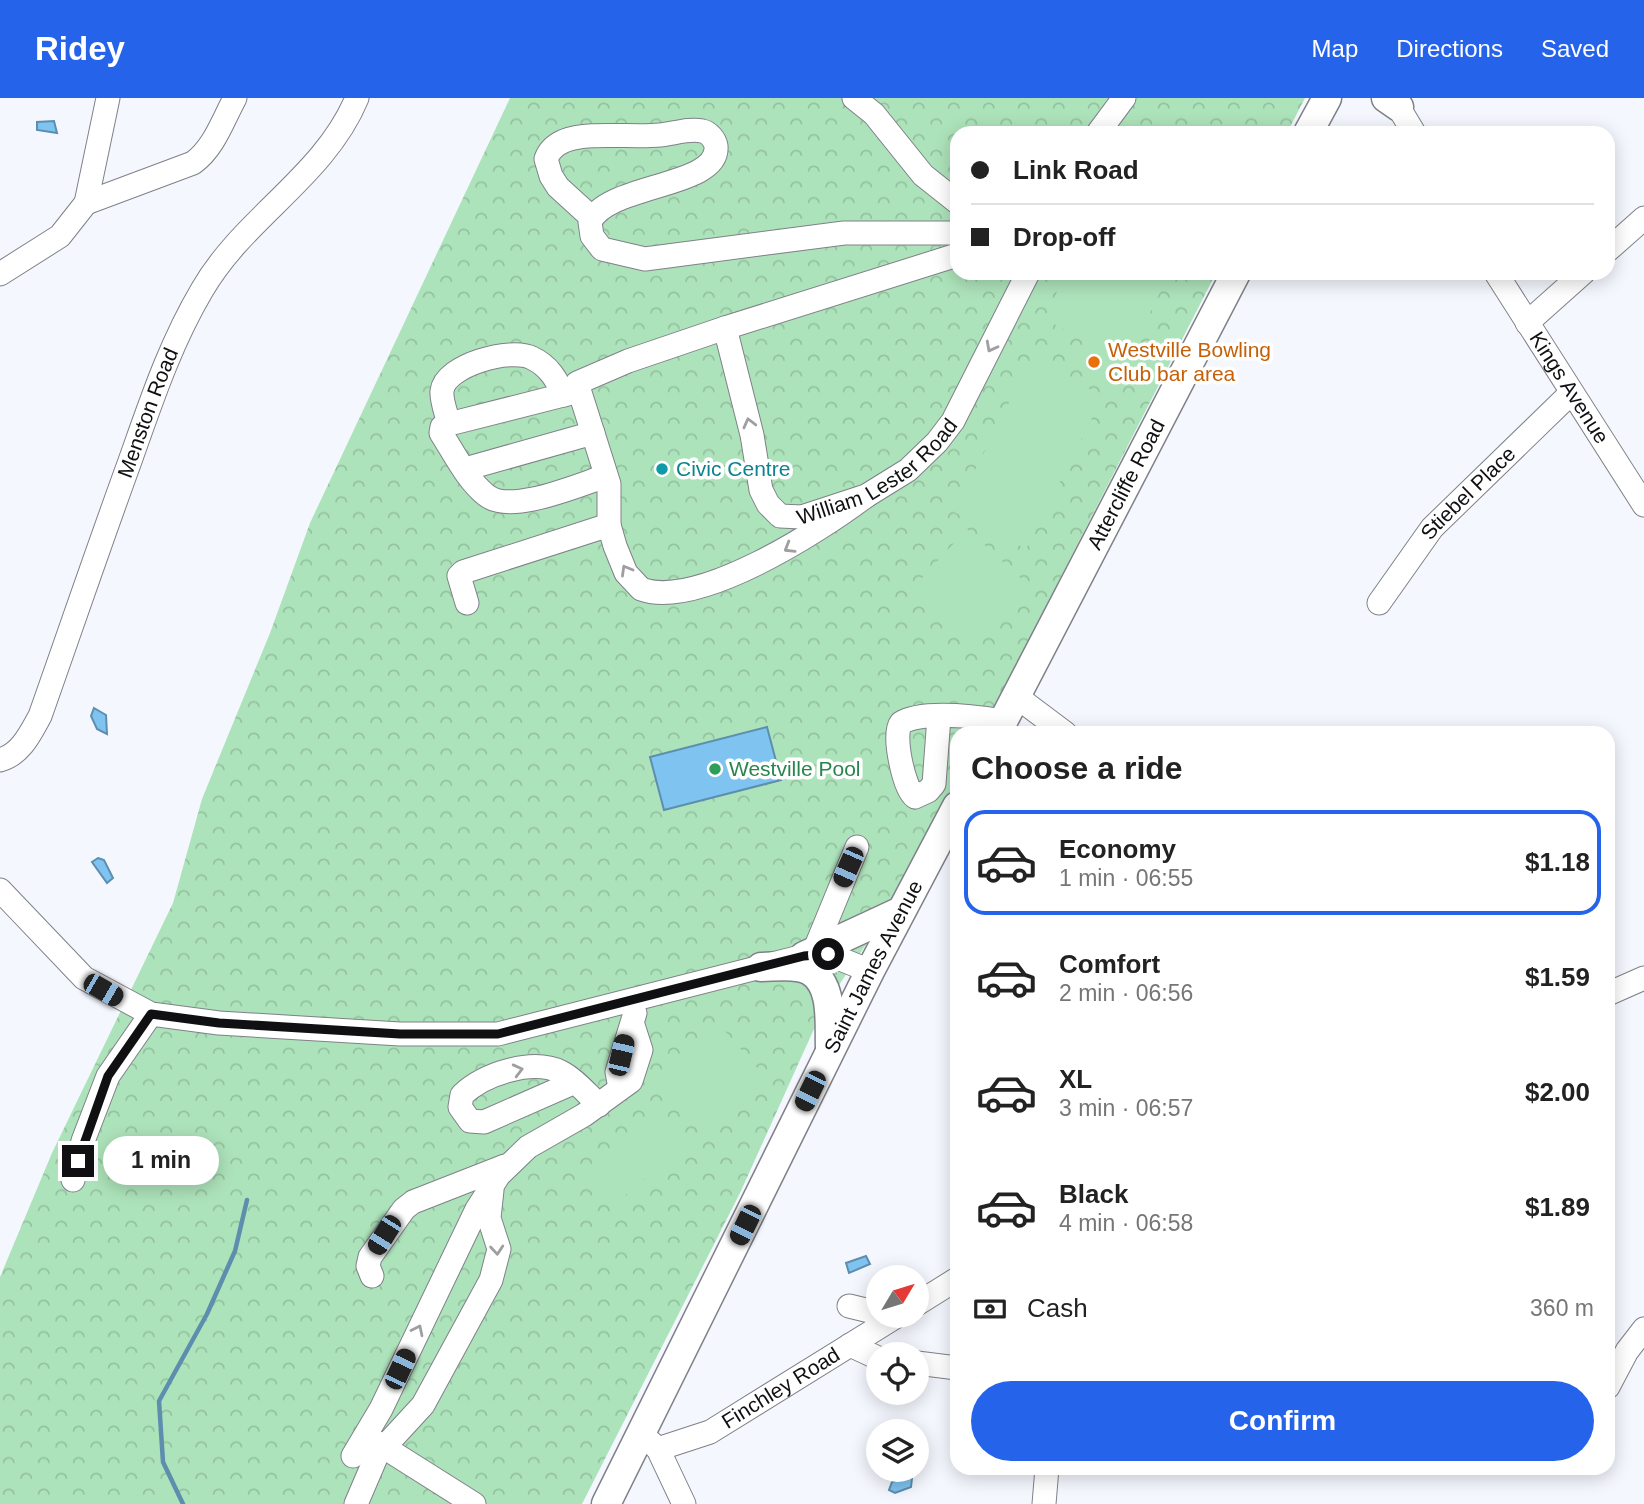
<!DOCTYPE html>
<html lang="en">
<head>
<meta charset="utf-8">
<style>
	:root { --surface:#fff; --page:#f6f6f6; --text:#222; --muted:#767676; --line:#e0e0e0; --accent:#2563eb }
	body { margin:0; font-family:Helvetica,sans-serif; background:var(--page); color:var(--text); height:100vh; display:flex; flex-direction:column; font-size:26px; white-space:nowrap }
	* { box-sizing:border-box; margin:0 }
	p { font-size:23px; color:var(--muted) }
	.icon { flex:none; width:38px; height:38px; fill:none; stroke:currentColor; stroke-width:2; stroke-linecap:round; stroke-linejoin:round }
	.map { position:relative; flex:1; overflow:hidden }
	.side { position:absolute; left:950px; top:628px; width:665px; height:749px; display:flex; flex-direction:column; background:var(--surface); border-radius:21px; box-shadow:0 4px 18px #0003 }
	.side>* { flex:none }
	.banner { position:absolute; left:950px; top:28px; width:665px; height:154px; border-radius:21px; box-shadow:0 4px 18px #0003; display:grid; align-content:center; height:154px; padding:0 21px; background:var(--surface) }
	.needle { width:46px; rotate:52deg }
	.fabs { position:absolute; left:866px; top:1167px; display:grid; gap:14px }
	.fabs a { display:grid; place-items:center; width:63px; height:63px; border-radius:50%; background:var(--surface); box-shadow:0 4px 18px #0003; font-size:35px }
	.end { position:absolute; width:32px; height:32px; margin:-16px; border:9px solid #101013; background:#fff; box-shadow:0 0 0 4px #fff }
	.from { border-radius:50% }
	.bubble { position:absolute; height:49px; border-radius:24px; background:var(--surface); box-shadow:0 4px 18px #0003; font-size:23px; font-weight:600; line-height:49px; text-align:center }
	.car { position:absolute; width:21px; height:42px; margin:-21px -10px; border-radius:9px; box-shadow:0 0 5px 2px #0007; background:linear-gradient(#222 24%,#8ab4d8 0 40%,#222 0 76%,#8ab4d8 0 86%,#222 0) }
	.banner b { display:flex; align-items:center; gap:24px; height:66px; font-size:26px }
	.banner b+b { border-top:2px solid var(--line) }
	.banner i { width:18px; height:18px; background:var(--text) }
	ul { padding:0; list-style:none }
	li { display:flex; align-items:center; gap:21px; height:105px; margin:0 14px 10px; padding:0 7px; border:4px solid transparent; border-radius:21px }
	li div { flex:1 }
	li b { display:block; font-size:26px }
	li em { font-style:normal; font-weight:600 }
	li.selected { border-color:var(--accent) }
	li>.icon { width:63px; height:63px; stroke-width:1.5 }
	h2 { padding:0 21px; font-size:32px; line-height:84px }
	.pay { display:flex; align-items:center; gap:18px; height:77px; padding:0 21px; font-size:26px }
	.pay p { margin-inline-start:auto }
	.primary-button { display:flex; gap:14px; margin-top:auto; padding:14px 21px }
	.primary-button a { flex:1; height:80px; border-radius:42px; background:var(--accent); color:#fff; font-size:28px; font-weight:600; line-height:80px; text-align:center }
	header { display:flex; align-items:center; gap:42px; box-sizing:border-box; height:98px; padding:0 35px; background:var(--accent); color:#fff }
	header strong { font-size:33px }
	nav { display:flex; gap:38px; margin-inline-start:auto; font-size:24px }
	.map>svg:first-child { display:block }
	.park { fill:url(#park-crowns) }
	.pitch { fill:#ade3ba }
	.water { fill:#7fc4f1; stroke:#5e8eae; stroke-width:2 }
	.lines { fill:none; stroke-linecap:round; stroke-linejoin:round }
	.stream { stroke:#5e8eae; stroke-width:4.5 }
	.minor-casing { stroke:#7f8189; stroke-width:25 }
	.major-casing { stroke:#7f8189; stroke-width:31 }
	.minor { stroke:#fff; stroke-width:23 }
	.major { stroke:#fff; stroke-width:28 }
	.oneway { stroke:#9f9fa1 }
	.route { stroke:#101013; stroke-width:9 }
	.food-dot { fill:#e8710a; stroke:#fff; stroke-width:2.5 }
	.culture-dot { fill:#0f9aa8; stroke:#fff; stroke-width:2.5 }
	.leisure-dot { fill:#2e9e5b; stroke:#fff; stroke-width:2.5 }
	.labels { text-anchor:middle; stroke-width:7; stroke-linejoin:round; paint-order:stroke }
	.food-label { font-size:21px; fill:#c56008; stroke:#fff; text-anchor:start }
	.street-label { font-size:21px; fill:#101013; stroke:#fff }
	.culture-label { font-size:21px; fill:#0d838f; stroke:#fff; text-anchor:start }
	.leisure-label { font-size:21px; fill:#27864d; stroke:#fff; text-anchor:start }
</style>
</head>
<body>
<header>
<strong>Ridey</strong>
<nav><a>Map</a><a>Directions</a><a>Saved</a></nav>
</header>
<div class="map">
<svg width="1644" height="1406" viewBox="0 0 1644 1406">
	<defs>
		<pattern id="park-crowns" width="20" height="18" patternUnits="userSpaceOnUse" patternTransform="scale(1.75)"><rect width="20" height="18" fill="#ade3ba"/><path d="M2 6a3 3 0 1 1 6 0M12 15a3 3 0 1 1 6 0" fill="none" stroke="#94c29f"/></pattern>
	</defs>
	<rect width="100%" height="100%" fill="#f5f7fe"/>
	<path class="park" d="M510,0H1305L1287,35H957V175H1216L981,635H957V683L899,797L823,911L740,1095L582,1406H0V1179L52,1055L173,805L202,701L270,535L310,425Z"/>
	<g class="pitch">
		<path d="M1066,175H1160L1168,179L1126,262L1044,221Z"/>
		<path d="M1031,261L1103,298L1026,451L954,414Z"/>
		<path d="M967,431L1027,486L971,547L911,492Z"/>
		<path d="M718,925L770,985L706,1041L654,981Z"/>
		<path d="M655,1017L682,1049L615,1106L588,1073Z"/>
	</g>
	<g class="water">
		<path d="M54,23L57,35L37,32V24Z"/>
		<path d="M94,610L106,617L107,636L97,631L91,618Z"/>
		<path d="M767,629L781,682L664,712L650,659Z"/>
		<path d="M98,760L104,762L113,780L107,785L92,764Z"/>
		<path d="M866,1158L870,1166L849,1175L846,1165Z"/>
		<path d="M905,1379L912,1380L911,1389L895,1395L889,1392L892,1384Z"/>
	</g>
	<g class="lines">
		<path class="stream" d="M183,1406L163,1364L159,1303L207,1216L235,1153L247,1102"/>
		<defs>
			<g id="minor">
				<path d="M854,0L874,16L923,77L957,104"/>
				<path d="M1393,0L1414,35"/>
				<path d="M1098,35L1124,0"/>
				<path d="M86,105L193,65C214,50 223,22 235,0"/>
				<path d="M592,120L558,89L551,78L546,61C549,52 555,47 564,43C589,33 632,40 660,37C672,36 690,30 702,33C709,34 715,42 716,48C720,90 608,85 590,124L592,138L602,151L645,161L844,135H957"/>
				<path d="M1608,152L1644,120"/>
				<path id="s1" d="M1496,175L1644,407"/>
				<path d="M0,176L60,138L86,105L108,0"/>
				<path d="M1527,225L1583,175"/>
				<path id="s2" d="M725,230L752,337L761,392L768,406L780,418L802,419L866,398L908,372L937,344L953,323L1028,175"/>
				<path d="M579,293L449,326L442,329L441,335C454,355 467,382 486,397C510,417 578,387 606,378"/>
				<path d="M449,326C447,317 441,303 442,293C445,267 511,249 532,260C549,268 556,281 564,297"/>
				<path d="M465,371L593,335"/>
				<path d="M866,398C821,432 698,512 641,491L626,475L615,448L609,427V386L577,285L628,263L725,230L957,157"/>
				<path d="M467,505L459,478L463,474L609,427"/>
				<path id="s3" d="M1379,505L1432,430L1570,296"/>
				<path d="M1017,599L1065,635"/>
				<path d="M939,619L934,686L928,693L915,699C904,691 892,636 901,625C922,612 978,619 1003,623"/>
				<path id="s4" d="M0,662C21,656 30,636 40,618C70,533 99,448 130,363C151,304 170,246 202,192C244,119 324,79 357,0"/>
				<path d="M0,792L84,880L151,916L219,925L400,936H498L804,858L828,856L870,873"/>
				<path d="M815,851L857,749"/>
				<path d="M1610,895L1644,880"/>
				<path d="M575,984L484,1024L470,1023L460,1009L462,997C484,976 532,960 561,974C575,981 587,996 599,1007"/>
				<path d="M620,990L617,974L635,915"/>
				<path d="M73,1082L83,1043L108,978L151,916"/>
				<path d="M372,1178L368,1168L370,1159L404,1111L413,1104L505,1068"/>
				<path d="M917,1206L957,1181"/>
				<path d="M849,1208L878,1215"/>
				<path d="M850,1247L878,1260"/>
				<path d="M917,1265L957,1270"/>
				<path d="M1608,1289L1627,1253L1644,1231"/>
				<path d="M371,1341L474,1406"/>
				<path d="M647,1341L658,1351L684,1406"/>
				<path id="s5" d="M658,1351L710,1334L897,1218"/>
				<path d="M353,1358L381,1311L477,1111L499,1077L528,1049L584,1017L631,983L641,952L633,927"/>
				<path d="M356,1406L377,1357L423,1307L491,1182L499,1151L489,1120L492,1092"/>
				<path d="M1044,1406L1047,1370"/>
			</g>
			<g id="major">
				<path d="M1386,0L1399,9"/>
				<path d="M1308,35L1327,0"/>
				<path id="s6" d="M997,635L1236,175"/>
				<path d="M804,858L901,813"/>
				<path d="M761,869C775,869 797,865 810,873C834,887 829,926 830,950"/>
				<path id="s7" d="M606,1406L870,873L957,708"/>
			</g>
		</defs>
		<use href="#minor" class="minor-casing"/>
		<use href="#major" class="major-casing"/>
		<use href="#minor" class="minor"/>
		<use href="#major" class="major"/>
	</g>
	<defs><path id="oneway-chevron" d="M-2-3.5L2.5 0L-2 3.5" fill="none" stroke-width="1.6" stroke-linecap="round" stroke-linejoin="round" transform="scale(1.75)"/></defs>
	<g class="oneway">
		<use href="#oneway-chevron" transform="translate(991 249) rotate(118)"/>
		<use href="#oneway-chevron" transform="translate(749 325) rotate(-104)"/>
		<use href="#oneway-chevron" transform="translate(789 450) rotate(149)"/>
		<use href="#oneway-chevron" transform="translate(626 472) rotate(-120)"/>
		<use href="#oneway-chevron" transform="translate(518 972) rotate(-14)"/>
		<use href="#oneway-chevron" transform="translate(497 1152) rotate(85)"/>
		<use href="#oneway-chevron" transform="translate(418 1232) rotate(-64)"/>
	</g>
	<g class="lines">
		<path class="route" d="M78,1063L108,978L151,916L219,925L400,936H498L804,858L828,856"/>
	</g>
	<circle class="food-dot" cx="1094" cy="264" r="7"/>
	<circle class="culture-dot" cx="662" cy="371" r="7"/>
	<circle class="leisure-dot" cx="715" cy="671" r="7"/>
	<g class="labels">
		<g class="food-label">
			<text x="1108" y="259">Westville Bowling<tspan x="1108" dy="24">Club bar area</tspan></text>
		</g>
		<g class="street-label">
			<text dy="7" stroke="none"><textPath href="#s1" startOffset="136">Kings Avenue</textPath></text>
			<text dy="7" stroke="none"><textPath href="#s4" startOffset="383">Menston Road</textPath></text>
			<text dy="7" stroke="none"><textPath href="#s2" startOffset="310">William Lester Road</textPath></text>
			<text dy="7" stroke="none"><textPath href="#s6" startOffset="280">Attercliffe Road</textPath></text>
			<text dy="7" stroke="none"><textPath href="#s3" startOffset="142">Stiebel Place</textPath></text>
			<text dy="7" stroke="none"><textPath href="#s7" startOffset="600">Saint James Avenue</textPath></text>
			<text dy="7" stroke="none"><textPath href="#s5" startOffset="138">Finchley Road</textPath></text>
		</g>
		<g class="culture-label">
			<text x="676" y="378">Civic Centre</text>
		</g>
		<g class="leisure-label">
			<text x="729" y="678">Westville Pool</text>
		</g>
	</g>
</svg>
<div class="fabs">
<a><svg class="needle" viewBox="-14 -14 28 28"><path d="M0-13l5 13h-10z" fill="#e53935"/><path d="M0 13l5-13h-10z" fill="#767676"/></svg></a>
<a><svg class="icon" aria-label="locate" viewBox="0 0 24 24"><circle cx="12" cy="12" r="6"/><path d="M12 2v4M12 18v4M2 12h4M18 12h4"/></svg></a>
<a><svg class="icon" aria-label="layers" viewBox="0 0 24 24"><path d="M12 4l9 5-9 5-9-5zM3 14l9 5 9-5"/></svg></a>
</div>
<i class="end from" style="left:828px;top:856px"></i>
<i class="end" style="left:78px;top:1063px"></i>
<div class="bubble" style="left:103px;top:1038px;width:116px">1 min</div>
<i class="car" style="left:848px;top:769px;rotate:204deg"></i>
<i class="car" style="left:103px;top:892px;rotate:120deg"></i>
<i class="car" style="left:621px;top:957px;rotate:13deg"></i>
<i class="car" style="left:810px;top:993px;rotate:206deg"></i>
<i class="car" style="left:745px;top:1127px;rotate:206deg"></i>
<i class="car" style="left:384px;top:1137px;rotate:212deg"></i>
<i class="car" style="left:400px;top:1271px;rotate:25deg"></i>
<div class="banner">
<b><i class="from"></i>Link Road</b>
<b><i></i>Drop-off</b>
</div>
<section class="side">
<h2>Choose a ride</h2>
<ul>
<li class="selected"><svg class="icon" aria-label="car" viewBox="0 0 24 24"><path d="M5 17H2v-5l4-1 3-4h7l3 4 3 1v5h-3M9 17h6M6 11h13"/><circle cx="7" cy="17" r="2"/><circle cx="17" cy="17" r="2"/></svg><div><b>Economy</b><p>1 min · 06:55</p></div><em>$1.18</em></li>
<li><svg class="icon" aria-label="car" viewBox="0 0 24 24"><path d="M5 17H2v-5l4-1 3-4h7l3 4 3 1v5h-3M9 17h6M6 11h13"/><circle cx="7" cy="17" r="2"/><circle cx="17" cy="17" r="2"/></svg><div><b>Comfort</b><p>2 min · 06:56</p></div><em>$1.59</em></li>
<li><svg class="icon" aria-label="car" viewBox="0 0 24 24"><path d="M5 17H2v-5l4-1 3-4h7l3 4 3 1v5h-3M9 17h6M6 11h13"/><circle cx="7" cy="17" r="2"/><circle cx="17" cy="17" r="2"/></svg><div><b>XL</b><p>3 min · 06:57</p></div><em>$2.00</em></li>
<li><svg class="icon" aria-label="car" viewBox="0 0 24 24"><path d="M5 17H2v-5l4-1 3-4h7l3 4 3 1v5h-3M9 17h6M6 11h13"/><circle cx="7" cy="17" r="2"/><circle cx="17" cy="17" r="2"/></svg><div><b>Black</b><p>4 min · 06:58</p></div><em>$1.89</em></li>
</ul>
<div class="pay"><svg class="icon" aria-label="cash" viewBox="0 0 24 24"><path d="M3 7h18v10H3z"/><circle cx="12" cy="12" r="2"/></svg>Cash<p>360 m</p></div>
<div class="primary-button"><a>Confirm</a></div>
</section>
</div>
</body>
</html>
